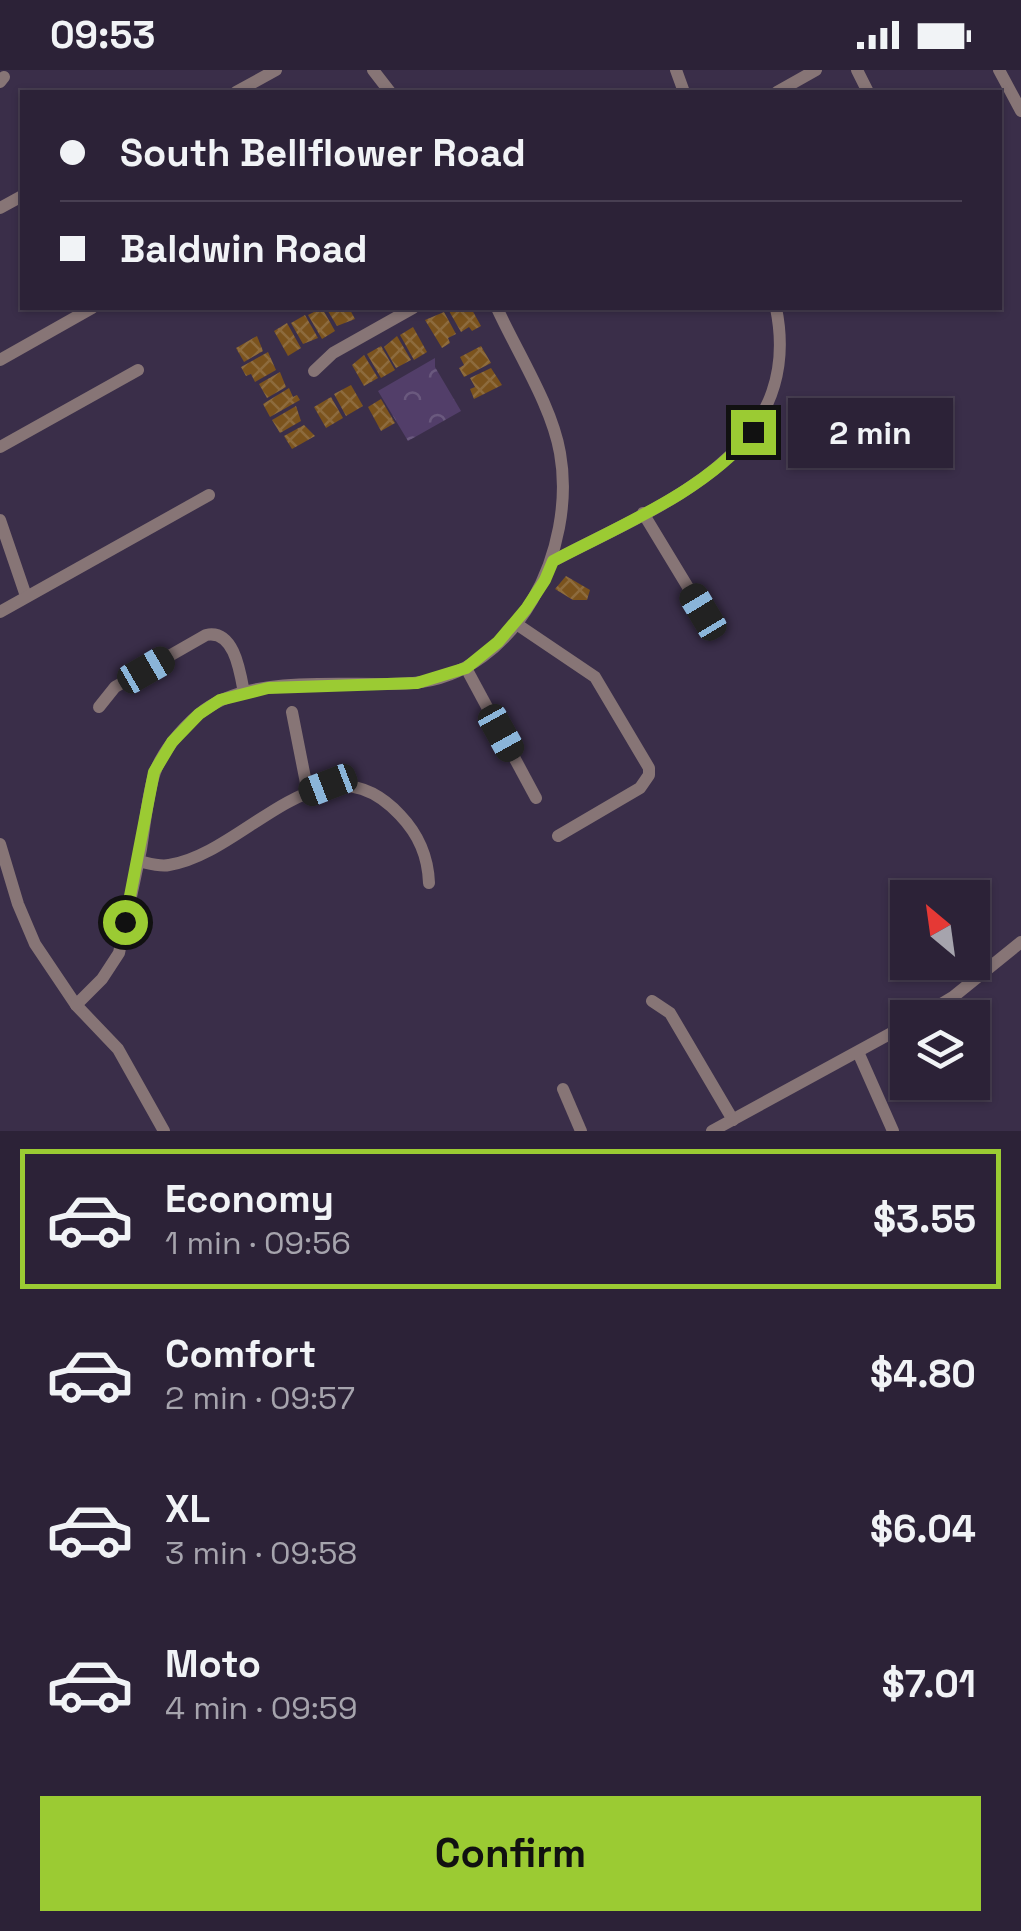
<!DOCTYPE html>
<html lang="en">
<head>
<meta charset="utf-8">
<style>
	:root { --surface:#2c2237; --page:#342a3f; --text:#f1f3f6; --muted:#a6a4ad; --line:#483f52; --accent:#9bcb33 }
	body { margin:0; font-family:"Space Grotesk",sans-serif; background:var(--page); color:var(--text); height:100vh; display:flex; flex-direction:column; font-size:38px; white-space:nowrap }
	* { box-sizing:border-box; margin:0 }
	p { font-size:32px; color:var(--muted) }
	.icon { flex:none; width:55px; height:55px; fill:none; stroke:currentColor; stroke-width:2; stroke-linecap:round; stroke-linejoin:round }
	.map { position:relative; height:1061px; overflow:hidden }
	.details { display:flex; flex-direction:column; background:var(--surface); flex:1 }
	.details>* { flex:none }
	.top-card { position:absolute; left:20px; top:20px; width:982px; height:220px; border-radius:0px; box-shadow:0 2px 8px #0004,0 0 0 2px var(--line); display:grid; align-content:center; height:220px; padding:0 40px; background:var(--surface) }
	.needle { width:65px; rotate:331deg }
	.controls { position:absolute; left:890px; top:810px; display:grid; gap:20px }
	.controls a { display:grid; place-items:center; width:100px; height:100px; border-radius:0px; background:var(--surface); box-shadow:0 2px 8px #0004,0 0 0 2px var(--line); font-size:50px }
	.end { position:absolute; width:45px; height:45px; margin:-22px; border:12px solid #9bcb33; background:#111; box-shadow:0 0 0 5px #111 }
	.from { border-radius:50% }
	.bubble { position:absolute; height:70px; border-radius:0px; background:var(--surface); box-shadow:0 2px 8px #0004,0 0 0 2px var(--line); font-size:32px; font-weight:700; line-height:70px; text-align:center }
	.car { position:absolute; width:30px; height:60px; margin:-30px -15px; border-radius:12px; box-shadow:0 0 8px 2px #0007; background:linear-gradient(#222 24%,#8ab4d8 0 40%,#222 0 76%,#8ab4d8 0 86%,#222 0) }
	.top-card b { display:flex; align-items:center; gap:35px; height:95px; font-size:38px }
	.top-card b+b { border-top:2px solid var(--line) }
	.top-card i { width:25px; height:25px; background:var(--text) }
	ul { padding:18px 0 0; list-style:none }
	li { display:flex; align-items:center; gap:30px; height:140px; margin:0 20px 15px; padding:0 20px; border:5px solid transparent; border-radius:0px }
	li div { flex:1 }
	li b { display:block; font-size:38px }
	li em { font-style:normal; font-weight:700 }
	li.active { border-color:var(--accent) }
	li>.icon { width:90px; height:90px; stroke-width:1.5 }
	.primary-button { display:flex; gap:20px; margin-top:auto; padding:20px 40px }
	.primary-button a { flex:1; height:115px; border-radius:0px; background:var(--accent); color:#111; font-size:40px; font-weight:700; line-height:115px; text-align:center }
	.status { display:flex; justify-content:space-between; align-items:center; height:70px; padding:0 50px; background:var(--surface); direction:ltr }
	.status svg { height:28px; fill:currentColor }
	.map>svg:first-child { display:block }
	.park { fill:url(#park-crowns) }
	.building { fill:url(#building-cross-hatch) }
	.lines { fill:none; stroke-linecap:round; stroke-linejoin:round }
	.minor { stroke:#877576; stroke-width:12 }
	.route { stroke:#9bcb33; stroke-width:12 }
</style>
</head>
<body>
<div class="status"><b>09:53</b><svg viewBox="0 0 49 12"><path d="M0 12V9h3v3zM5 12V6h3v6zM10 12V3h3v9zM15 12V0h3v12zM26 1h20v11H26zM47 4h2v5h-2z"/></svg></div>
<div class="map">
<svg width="1021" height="1061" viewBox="0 0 1021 1061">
	<defs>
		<pattern id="park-crowns" width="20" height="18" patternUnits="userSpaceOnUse" patternTransform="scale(2.5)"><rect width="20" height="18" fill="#523e69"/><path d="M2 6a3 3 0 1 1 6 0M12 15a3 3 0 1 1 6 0" fill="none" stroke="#6a597e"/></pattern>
		<pattern id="building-cross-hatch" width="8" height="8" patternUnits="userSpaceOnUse" patternTransform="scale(2.5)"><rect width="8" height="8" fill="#7b531d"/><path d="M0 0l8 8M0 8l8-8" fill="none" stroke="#8d6b3d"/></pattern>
	</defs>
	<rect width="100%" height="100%" fill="#3a2e49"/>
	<path class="park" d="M435,288V297L461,341L408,371L378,321Z"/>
	<g class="building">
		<path d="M322,238L335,261L322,269L308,245Z"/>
		<path d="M326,238H349L355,249L337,256Z"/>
		<path d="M454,238H471L481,256L472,261L469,257L461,262L449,241Z"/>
		<path d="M444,242L456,264L448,268L450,273L442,278L425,250Z"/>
		<path d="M305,245L318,268L303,274L291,253Z"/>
		<path d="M287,253L301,278L288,286L274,261Z"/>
		<path d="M413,257L427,282L414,290L400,265Z"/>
		<path d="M257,266L263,281L244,292L236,278Z"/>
		<path d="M397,266L411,290L396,298L384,277Z"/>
		<path d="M381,276L395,300L381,308L367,284Z"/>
		<path d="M481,276L491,293L464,307L459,298L464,295L460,287Z"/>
		<path d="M268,282L276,300L255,312L251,304L246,306L241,297Z"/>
		<path d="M364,285L378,308L364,316L352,295Z"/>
		<path d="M491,298L502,315L474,329L470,319L475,317L470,308Z"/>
		<path d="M280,302L286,317L267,328L259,314Z"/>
		<path d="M351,315L363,336L346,346L334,324Z"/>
		<path d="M289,318L293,327L297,325L300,330L270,347L263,334Z"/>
		<path d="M331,327L343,348L326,358L314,337Z"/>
		<path d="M381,329L395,353L381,361L368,337Z"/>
		<path d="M296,336L301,351L280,363L272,350Z"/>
		<path d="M304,355L315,366L292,379L284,366Z"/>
		<path d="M566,506L590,520L587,530H573L555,519Z"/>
	</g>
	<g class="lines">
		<g class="minor">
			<path d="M373,0L390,22"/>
			<path d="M676,0L684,22"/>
			<path d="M857,0L868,22"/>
			<path d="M999,0L1021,41"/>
			<path d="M0,12L4,7"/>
			<path d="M236,22L276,0"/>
			<path d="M777,22L816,0"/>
			<path d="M0,138L22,126"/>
			<path d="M0,290L92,238"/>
			<path d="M314,301L333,283L413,238"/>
			<path d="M0,377L138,300"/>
			<path d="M643,443L703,542L715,550"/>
			<path d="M0,450L26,526"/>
			<path d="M553,491C657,436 806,385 776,238"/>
			<path d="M0,542L209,425"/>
			<path d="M515,553L595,607L649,698V705L640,718L558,766"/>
			<path d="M466,598L536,728"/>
			<path d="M99,637L115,617L206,565C234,559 240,601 244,623"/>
			<path d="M292,642L308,723"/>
			<path d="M0,774L18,834L35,874L76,935L118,979L164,1061"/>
			<path d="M138,791C148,793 159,797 169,795C247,783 322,661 400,745C419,765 428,786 429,813"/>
			<path d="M652,931L670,943L733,1050"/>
			<path d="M76,935L102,909L119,883C126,849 134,814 141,779C145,755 147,728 154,705C161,683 181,659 199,644C250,601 350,618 413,613C518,604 577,478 560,383C552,336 517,282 497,238"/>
			<path d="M918,948L953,927L1021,872"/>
			<path d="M858,982L893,1061"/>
			<path d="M563,1019L581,1061"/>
			<path d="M712,1061L908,954"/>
		</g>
	</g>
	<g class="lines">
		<path class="route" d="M125,852L154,702L172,672L199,644L220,630L268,618L417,613L466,598L498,572L526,539L545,510L553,491C619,456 706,421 753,362"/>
	</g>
</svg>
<div class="controls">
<a><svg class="needle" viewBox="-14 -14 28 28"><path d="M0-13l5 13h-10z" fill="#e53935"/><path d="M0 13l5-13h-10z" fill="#a6a4ad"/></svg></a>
<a><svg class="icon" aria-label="layers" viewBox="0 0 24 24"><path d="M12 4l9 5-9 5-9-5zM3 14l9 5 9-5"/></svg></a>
</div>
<i class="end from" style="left:125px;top:852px"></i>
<i class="end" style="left:753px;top:362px"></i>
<div class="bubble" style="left:788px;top:328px;width:165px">2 min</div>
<i class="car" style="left:703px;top:542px;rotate:329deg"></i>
<i class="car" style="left:146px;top:600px;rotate:60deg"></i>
<i class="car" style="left:501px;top:663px;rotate:151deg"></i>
<i class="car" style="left:328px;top:715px;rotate:249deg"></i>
<div class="top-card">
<b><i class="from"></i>South Bellflower Road</b>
<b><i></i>Baldwin Road</b>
</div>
</div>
<section class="details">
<ul>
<li class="active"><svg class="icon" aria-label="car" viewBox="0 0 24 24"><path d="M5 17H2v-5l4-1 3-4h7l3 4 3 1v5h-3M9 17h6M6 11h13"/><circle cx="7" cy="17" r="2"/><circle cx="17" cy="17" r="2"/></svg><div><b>Economy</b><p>1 min · 09:56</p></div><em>$3.55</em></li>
<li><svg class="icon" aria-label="car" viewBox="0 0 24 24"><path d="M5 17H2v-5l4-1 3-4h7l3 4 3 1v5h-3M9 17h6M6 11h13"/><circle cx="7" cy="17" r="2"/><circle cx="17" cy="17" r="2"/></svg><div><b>Comfort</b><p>2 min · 09:57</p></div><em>$4.80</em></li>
<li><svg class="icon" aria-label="car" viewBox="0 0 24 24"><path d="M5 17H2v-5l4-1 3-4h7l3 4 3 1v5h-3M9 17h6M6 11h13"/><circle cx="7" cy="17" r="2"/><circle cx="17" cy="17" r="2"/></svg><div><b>XL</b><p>3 min · 09:58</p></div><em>$6.04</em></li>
<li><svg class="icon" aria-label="car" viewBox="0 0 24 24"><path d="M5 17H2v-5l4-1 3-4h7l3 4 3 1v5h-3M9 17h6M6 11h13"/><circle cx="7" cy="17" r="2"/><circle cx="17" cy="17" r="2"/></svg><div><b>Moto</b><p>4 min · 09:59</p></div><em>$7.01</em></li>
</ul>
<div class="primary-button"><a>Confirm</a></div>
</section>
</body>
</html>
